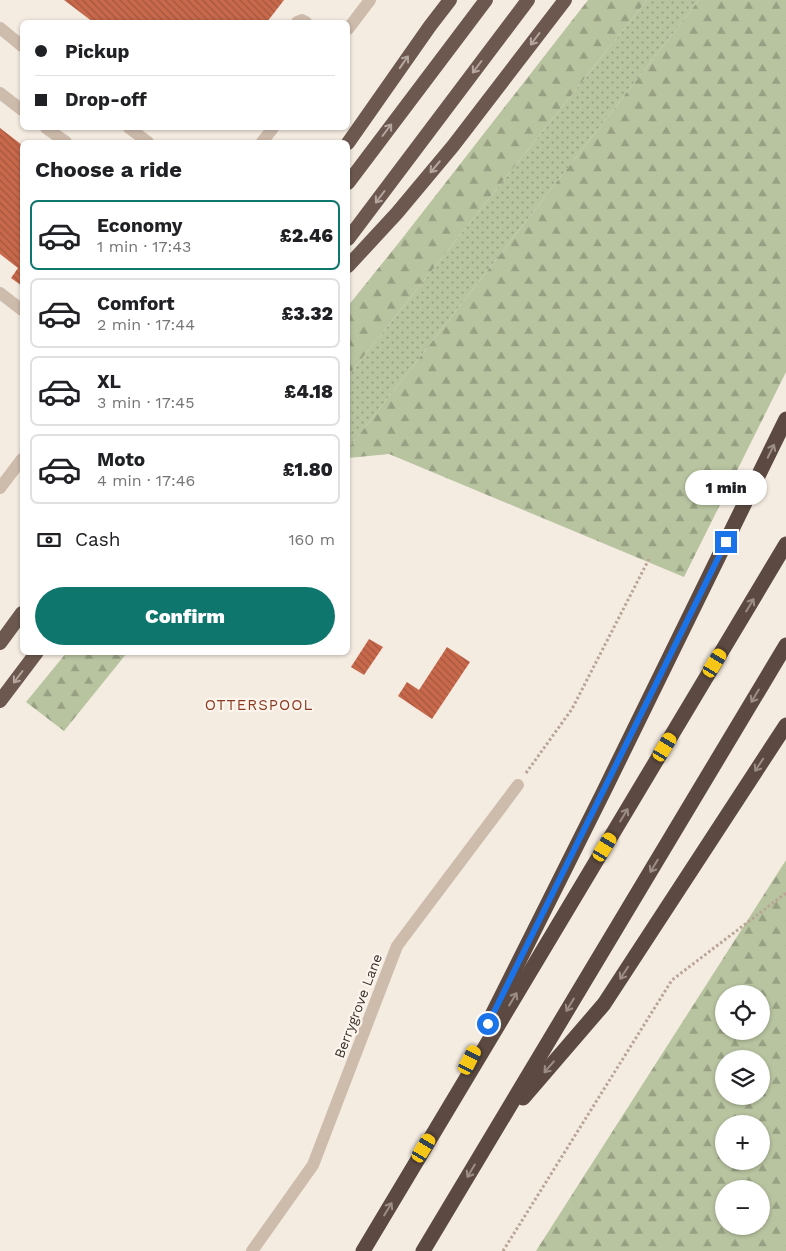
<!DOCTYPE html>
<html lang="en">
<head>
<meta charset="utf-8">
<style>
	:root { --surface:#fff; --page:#f6f6f6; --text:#202124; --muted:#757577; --line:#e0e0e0; --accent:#0f766e }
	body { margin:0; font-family:"Work Sans",sans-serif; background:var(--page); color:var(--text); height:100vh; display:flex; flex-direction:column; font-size:19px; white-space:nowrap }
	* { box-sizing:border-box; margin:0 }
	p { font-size:16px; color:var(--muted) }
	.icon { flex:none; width:28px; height:28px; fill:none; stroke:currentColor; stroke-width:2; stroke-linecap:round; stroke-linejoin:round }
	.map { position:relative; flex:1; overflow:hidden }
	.panel { position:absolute; left:20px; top:140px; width:330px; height:515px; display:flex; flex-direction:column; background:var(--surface); border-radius:8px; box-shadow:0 1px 4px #0004 }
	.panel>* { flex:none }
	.hud { position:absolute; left:20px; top:20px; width:330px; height:110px; border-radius:8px; box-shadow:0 1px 4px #0004; display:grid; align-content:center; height:110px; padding:0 15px; background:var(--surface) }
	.tools { position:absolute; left:715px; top:985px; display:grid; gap:10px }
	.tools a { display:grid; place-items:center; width:55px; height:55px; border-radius:50%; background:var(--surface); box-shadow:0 1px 4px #0004; font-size:25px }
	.end { position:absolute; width:22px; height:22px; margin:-11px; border:6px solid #1a73e8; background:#fff; box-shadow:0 0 0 2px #fff }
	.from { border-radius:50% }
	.bubble { position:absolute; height:35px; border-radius:18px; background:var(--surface); box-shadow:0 1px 4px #0004; font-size:16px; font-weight:800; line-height:35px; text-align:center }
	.car { position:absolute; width:15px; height:30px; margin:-15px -8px; border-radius:6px; box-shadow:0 0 4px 1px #0007; background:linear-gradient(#f5c518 24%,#345 0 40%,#f5c518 0 76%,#345 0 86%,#f5c518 0) }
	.hud b { display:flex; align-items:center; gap:18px; height:48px; font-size:19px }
	.hud b+b { border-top:1px solid var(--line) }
	.hud i { width:12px; height:12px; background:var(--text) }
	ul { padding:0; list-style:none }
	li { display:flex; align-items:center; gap:15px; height:70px; margin:0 10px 8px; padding:0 5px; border:2px solid var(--line); border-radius:8px }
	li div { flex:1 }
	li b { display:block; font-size:19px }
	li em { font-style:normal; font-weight:800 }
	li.selected { border-color:var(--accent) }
	li>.icon { width:45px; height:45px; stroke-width:1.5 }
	h2 { padding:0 15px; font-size:22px; line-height:60px }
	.pay { display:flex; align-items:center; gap:12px; height:55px; padding:0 15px; font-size:19px }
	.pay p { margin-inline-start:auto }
	.action { display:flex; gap:10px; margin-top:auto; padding:10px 15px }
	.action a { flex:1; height:58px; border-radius:30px; background:var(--accent); color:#fff; font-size:20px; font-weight:800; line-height:58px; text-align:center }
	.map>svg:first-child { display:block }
	.grass { fill:url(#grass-dots) }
	.forest { fill:url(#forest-firs); fill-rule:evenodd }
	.building { fill:url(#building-back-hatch) }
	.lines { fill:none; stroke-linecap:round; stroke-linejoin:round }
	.path { stroke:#b9a596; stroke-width:3; stroke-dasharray:2.5 2.5; stroke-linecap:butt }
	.service { stroke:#cdbbac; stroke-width:12 }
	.minor { stroke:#cdbbac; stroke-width:12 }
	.trunk { stroke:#6c584f; stroke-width:14 }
	.motorway { stroke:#5c4a42; stroke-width:15 }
	.oneway { stroke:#b4a69e }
	.oneway2 { stroke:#9c8e87 }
	.route { stroke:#1a73e8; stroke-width:6 }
	.labels { text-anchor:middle; stroke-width:4.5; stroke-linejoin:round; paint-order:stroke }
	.street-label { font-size:14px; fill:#3b302b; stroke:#fbf5ee }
	.neighbourhood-label { font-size:15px; letter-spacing:1px; fill:#8c3b22; stroke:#fbf5ee }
</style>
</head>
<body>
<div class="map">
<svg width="786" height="1251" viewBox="0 0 786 1251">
	<defs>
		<pattern id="grass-dots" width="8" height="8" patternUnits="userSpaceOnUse" patternTransform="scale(1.25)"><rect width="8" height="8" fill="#b8c4a0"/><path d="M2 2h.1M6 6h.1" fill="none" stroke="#97a083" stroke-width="1.8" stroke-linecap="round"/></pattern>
		<pattern id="forest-firs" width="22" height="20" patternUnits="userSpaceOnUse" patternTransform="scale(1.25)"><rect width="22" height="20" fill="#b8c4a0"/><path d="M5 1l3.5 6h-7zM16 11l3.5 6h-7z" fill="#97a083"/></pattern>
		<pattern id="building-back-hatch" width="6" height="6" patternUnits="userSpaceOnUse" patternTransform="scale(1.25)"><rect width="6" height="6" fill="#c8694b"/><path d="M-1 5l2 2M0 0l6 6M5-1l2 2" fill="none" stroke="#a4573f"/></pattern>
	</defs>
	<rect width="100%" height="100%" fill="#f4ebe1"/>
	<path class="grass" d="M647,0H699L348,449V376Z"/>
	<g class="forest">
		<path d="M588,0H647L348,376V306L401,240Z"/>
		<path d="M699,0H786V372L684,577L389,454L348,458V449Z"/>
		<path d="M67,652L127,653L64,731L26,702Z"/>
		<path d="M786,860V1251H536ZM724,994H761V1031H724ZM724,1059H761V1096H724ZM724,1124H761V1161H724ZM724,1189H761V1226H724Z"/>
	</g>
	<g class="building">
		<path d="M64,0H284L267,22H93Z"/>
		<path d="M0,128L22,145V286L11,278L18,268L0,254Z"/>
		<path d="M369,639L383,647L364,675L351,667Z"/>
		<path d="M447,647L470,662L432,719L398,696L407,682L419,690Z"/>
	</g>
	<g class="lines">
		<g class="path">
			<path d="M526,773L572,709L650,557"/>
			<path d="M503,1251L672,980L786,893"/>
		</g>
		<g class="service">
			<path d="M297,22L302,20L306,22"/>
			<path d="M0,28L22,46"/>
			<path d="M0,93L22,110"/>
			<path d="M46,128L66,142"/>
			<path d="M129,128L148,142"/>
			<path d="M0,293L22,310"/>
		</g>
		<g class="minor">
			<path d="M348,29L370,0"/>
			<path d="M262,142L273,128"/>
			<path d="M0,488L22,459"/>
			<path d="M252,1251L313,1165L397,946L518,785"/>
		</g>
		<g class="trunk">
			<path d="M348,143L430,26L450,0"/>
			<path d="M348,183L486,0"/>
			<path d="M348,239L528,0"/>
			<path d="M348,266L397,213L453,146L565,0"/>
			<path d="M0,643L22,613"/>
			<path d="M0,701L37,652"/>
		</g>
		<g class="motorway">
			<path d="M486,1027L603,793L786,419"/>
			<path d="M523,1098L604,1004L786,725"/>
			<path d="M363,1251L786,544"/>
			<path d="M423,1251L786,645"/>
		</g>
	</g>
	<defs><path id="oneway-shaft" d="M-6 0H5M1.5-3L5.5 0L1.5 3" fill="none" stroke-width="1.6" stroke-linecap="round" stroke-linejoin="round" transform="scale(1.25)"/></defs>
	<g class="oneway">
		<use href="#oneway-shaft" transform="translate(535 39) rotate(127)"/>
		<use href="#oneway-shaft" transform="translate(404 62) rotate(-55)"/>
		<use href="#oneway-shaft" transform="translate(477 67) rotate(127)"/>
		<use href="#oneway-shaft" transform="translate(387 130) rotate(-53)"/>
		<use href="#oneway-shaft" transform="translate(435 167) rotate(130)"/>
		<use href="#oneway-shaft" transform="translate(380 197) rotate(127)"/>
		<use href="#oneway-shaft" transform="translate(18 677) rotate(127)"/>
	</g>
	<g class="oneway2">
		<use href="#oneway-shaft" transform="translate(771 451) rotate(-64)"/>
		<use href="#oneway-shaft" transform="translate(750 605) rotate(-59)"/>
		<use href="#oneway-shaft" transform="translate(755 696) rotate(121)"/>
		<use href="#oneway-shaft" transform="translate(759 765) rotate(123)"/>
		<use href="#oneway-shaft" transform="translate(624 815) rotate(-59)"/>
		<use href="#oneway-shaft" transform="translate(654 866) rotate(121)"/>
		<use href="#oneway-shaft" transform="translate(624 973) rotate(123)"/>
		<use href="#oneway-shaft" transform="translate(513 999) rotate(-59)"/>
		<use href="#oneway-shaft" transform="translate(570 1005) rotate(121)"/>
		<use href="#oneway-shaft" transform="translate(549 1067) rotate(131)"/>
		<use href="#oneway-shaft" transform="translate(471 1171) rotate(121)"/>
		<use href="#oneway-shaft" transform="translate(388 1209) rotate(-59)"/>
	</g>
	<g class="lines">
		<path class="route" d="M488,1024L726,542"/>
	</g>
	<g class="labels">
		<g class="street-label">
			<text transform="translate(358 1006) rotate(-69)" y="5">Berrygrove Lane</text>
		</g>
		<g class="neighbourhood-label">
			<text x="259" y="710">OTTERSPOOL</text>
		</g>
	</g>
</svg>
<div class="tools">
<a><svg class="icon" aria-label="locate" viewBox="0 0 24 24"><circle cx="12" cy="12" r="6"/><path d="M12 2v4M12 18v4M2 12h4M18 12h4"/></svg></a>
<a><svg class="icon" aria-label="layers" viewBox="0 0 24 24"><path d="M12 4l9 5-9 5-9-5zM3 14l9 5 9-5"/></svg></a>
<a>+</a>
<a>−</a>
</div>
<i class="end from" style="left:488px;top:1024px"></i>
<i class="end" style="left:726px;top:542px"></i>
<div class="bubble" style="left:685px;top:470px;width:82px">1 min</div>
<i class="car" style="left:715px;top:663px;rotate:31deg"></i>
<i class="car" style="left:665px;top:747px;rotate:31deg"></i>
<i class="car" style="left:605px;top:847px;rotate:31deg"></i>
<i class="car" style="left:470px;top:1060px;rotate:27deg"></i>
<i class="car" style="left:424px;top:1148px;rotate:31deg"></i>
<div class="hud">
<b><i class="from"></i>Pickup</b>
<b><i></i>Drop-off</b>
</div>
<section class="panel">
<h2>Choose a ride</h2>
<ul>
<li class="selected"><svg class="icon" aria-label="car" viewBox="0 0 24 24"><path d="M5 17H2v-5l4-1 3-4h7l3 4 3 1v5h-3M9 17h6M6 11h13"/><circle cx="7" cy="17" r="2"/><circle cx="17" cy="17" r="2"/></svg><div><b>Economy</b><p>1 min · 17:43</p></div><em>£2.46</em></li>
<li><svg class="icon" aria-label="car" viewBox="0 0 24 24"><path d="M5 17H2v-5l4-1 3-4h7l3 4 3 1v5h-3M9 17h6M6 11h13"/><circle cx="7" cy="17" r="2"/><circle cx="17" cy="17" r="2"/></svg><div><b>Comfort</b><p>2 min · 17:44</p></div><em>£3.32</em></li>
<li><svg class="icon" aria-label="car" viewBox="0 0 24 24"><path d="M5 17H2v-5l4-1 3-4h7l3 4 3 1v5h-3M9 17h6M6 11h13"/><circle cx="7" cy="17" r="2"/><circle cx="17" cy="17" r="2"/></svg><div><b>XL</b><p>3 min · 17:45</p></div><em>£4.18</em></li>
<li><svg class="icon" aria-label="car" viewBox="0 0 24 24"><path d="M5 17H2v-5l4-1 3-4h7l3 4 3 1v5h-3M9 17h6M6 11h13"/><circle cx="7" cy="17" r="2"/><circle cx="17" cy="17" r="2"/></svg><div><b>Moto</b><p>4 min · 17:46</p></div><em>£1.80</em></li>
</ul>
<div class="pay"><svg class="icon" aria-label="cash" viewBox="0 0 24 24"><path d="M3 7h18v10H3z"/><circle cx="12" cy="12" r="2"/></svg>Cash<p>160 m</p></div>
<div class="action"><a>Confirm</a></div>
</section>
</div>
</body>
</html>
